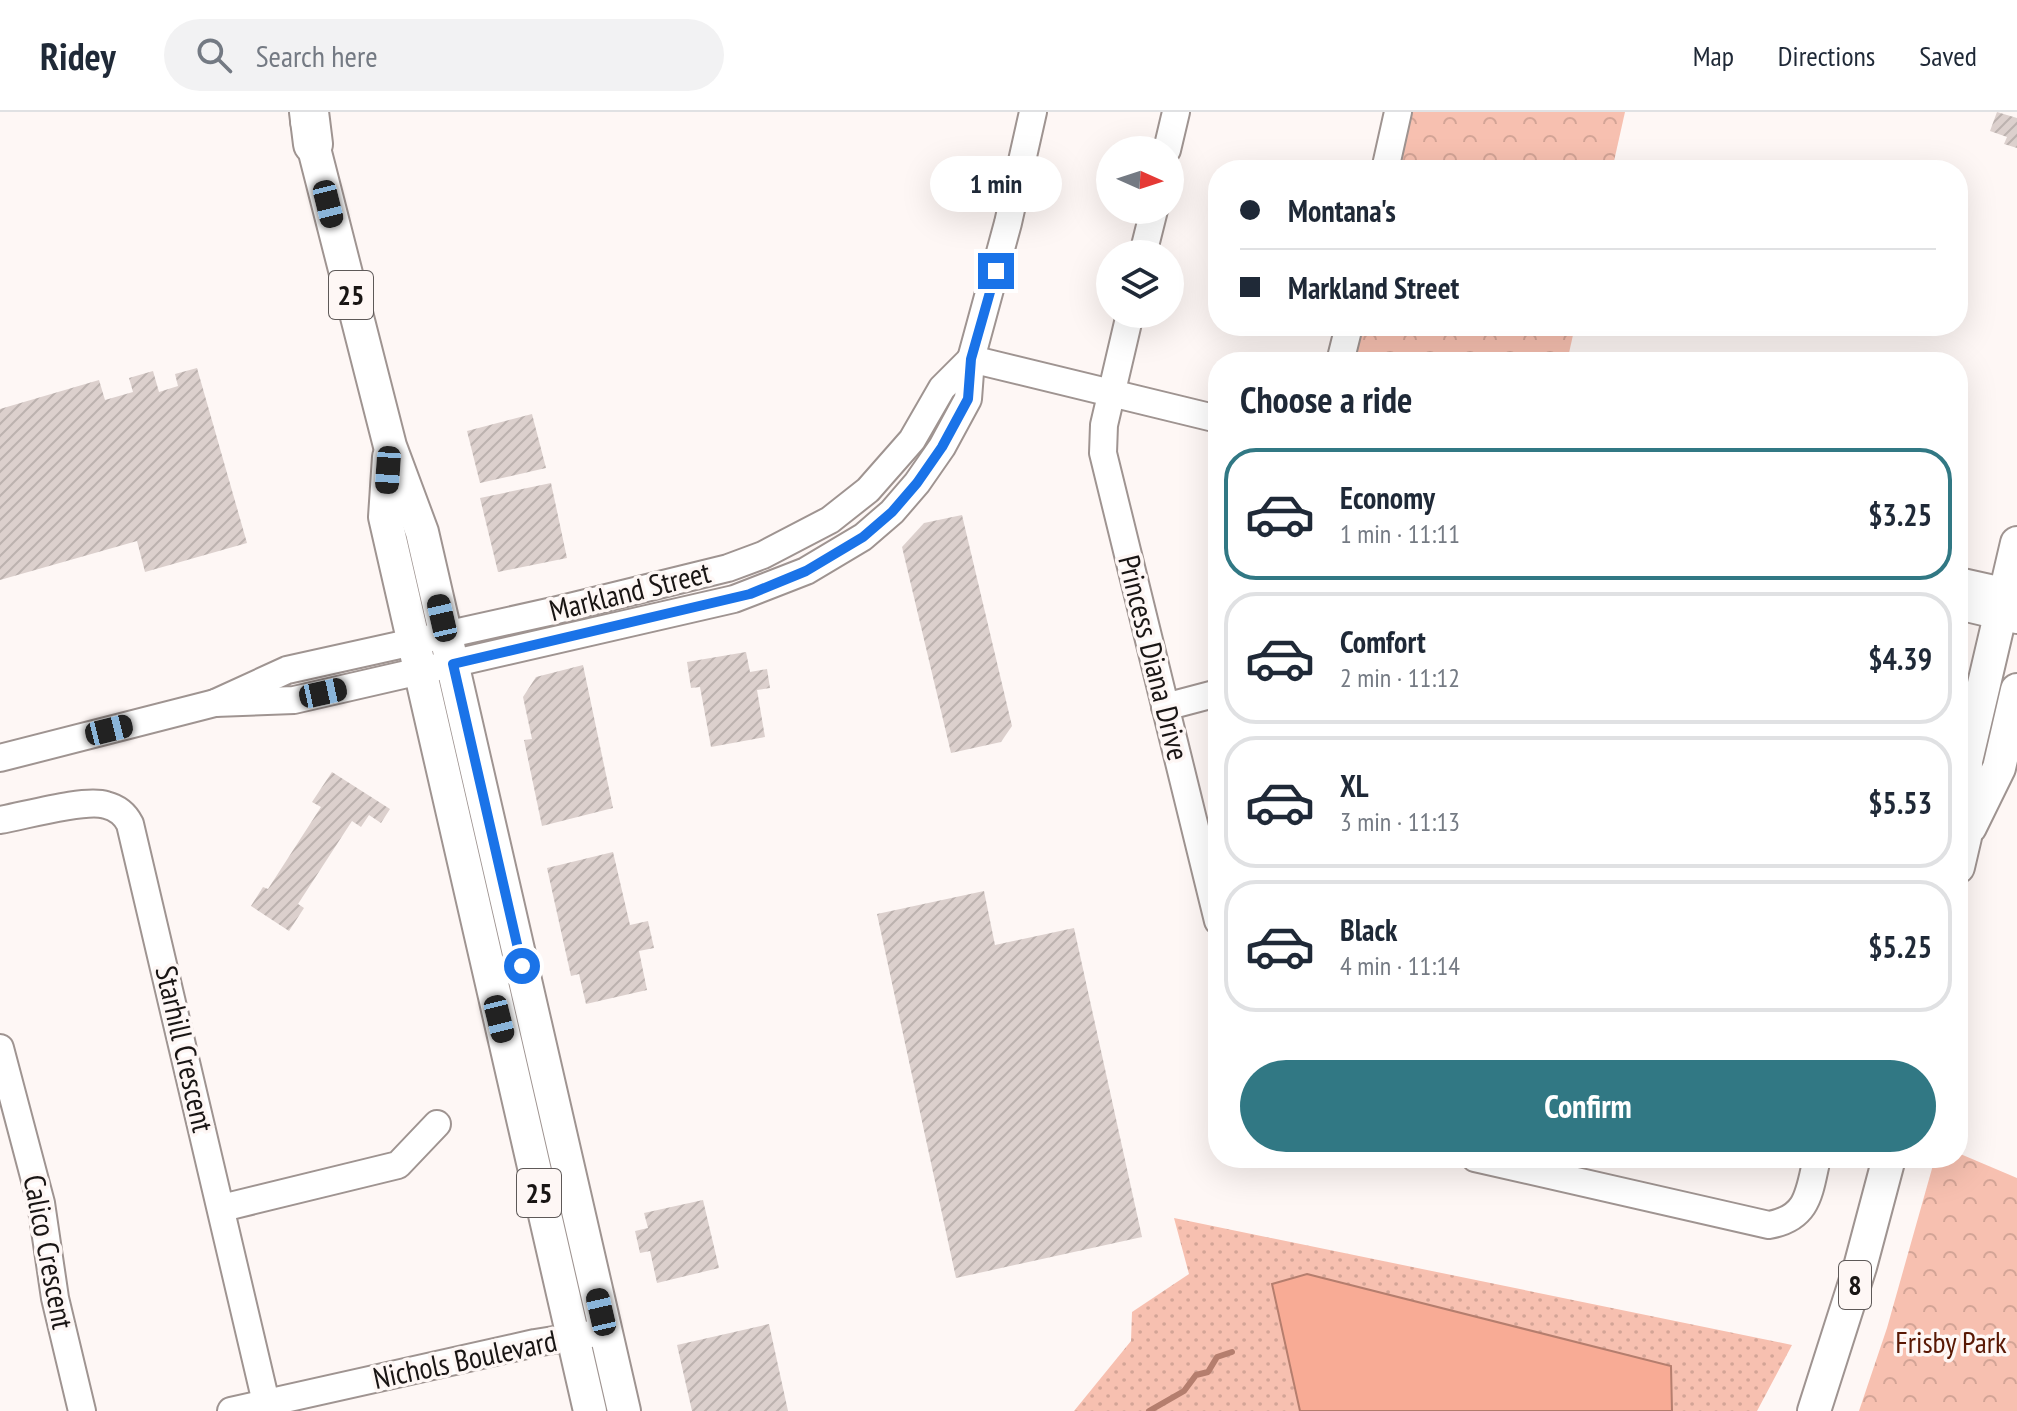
<!DOCTYPE html>
<html lang="en">
<head>
<meta charset="utf-8">
<style>
	:root { --surface:#fff; --page:#f2f2f3; --text:#1f2937; --muted:#747a83; --line:#e0e1e3; --accent:#317884 }
	body { margin:0; font-family:"PT Sans Narrow",sans-serif; background:var(--page); color:var(--text); height:100vh; display:flex; flex-direction:column; font-size:30px; white-space:nowrap }
	* { box-sizing:border-box; margin:0 }
	p { font-size:26px; color:var(--muted) }
	.icon { flex:none; width:44px; height:44px; fill:none; stroke:currentColor; stroke-width:2; stroke-linecap:round; stroke-linejoin:round }
	.map { position:relative; flex:1; overflow:hidden }
	.drawer { position:absolute; left:1208px; top:240px; width:760px; height:816px; display:flex; flex-direction:column; background:var(--surface); border-radius:32px; box-shadow:0 8px 32px #0002 }
	.drawer>* { flex:none }
	.guide { position:absolute; left:1208px; top:48px; width:760px; height:176px; border-radius:32px; box-shadow:0 8px 32px #0002; display:grid; align-content:center; height:176px; padding:0 32px; background:var(--surface) }
	.needle { width:52px; rotate:93deg }
	.buttons { position:absolute; left:1096px; top:24px; display:grid; gap:16px }
	.buttons a { display:grid; place-items:center; width:88px; height:88px; border-radius:50%; background:var(--surface); box-shadow:0 8px 32px #0002; font-size:40px }
	.end { position:absolute; width:36px; height:36px; margin:-18px; border:10px solid #1a73e8; background:#fff; box-shadow:0 0 0 4px #fff }
	.from { border-radius:50% }
	.bubble { position:absolute; height:56px; border-radius:28px; background:var(--surface); box-shadow:0 8px 32px #0002; font-size:26px; font-weight:700; line-height:56px; text-align:center }
	.car { position:absolute; width:24px; height:48px; margin:-24px -12px; border-radius:10px; box-shadow:0 0 6px 2px #0007; background:linear-gradient(#222 24%,#8ab4d8 0 40%,#222 0 76%,#8ab4d8 0 86%,#222 0) }
	.guide b { display:flex; align-items:center; gap:28px; height:76px; font-size:30px }
	.guide b+b { border-top:2px solid var(--line) }
	.guide i { width:20px; height:20px; background:var(--text) }
	ul { padding:0; list-style:none }
	li { display:flex; align-items:center; gap:24px; height:132px; margin:0 16px 12px; padding:0 16px; border:4px solid var(--line); border-radius:32px }
	li div { flex:1 }
	li b { display:block; font-size:30px }
	li em { font-style:normal; font-weight:700 }
	li.active { border-color:var(--accent) }
	li>.icon { width:72px; height:72px; stroke-width:1.5 }
	h2 { padding:0 32px; font-size:36px; line-height:96px }
	.action { display:flex; gap:16px; margin-top:auto; padding:16px 32px }
	.action a { flex:1; height:92px; border-radius:48px; background:var(--accent); color:#fff; font-size:32px; font-weight:700; line-height:92px; text-align:center }
	header { display:flex; align-items:center; gap:48px; box-sizing:border-box; height:112px; padding:0 40px; background:var(--surface); border-bottom:2px solid var(--line) }
	header strong { font-size:38px }
	nav { display:flex; gap:44px; margin-inline-start:auto; font-size:28px }
	.search { width:560px; height:72px; background:var(--page); display:flex; align-items:center; gap:20px; box-sizing:border-box; padding:0 28px; border-radius:44px; color:var(--muted); font-size:30px }
	.map>svg:first-child { display:block }
	.grass { fill:url(#grass-dots) }
	.park { fill:url(#park-crowns) }
	.water { fill:#f8ab95; stroke:#b57e6e; stroke-width:2 }
	.lines { fill:none; stroke-linecap:round; stroke-linejoin:round }
	.stream { stroke:#b57e6e; stroke-width:6 }
	.building { fill:url(#building-hatch) }
	.minor-casing { stroke:#9f9491; stroke-width:30 }
	.major-casing { stroke:#9f9491; stroke-width:36 }
	.highway-casing { stroke:#9f9491; stroke-width:42 }
	.minor { stroke:#fff; stroke-width:26 }
	.major { stroke:#fff; stroke-width:32 }
	.highway { stroke:#fff; stroke-width:38 }
	.route { stroke:#1a73e8; stroke-width:10 }
	.labels { text-anchor:middle; stroke-width:7; stroke-linejoin:round; paint-order:stroke }
	.shield { fill:#fef7f5; stroke:#5e5958; stroke-width:2 }
	.shield-label { font-size:28px; font-weight:bold; fill:#191514 }
	.street-label { font-size:30px; fill:#191514; stroke:#fef7f5 }
	.park-label { font-size:30px; fill:#591804; stroke:#fef7f5 }
</style>
</head>
<body>
<header>
<strong>Ridey</strong>
<div class="search"><svg class="icon" aria-label="search" viewBox="0 0 24 24"><circle cx="10" cy="10" r="6"/><path d="M15 15l6 6"/></svg>Search here</div>
<nav><a>Map</a><a>Directions</a><a>Saved</a></nav>
</header>
<div class="map">
<svg width="2017" height="1299" viewBox="0 0 2017 1299">
	<defs>
		<pattern id="grass-dots" width="8" height="8" patternUnits="userSpaceOnUse" patternTransform="scale(2)"><rect width="8" height="8" fill="#f7c0b0"/><path d="M2 2h.1M6 6h.1" fill="none" stroke="#d3a496" stroke-width="1.8" stroke-linecap="round"/></pattern>
		<pattern id="park-crowns" width="20" height="18" patternUnits="userSpaceOnUse" patternTransform="scale(2)"><rect width="20" height="18" fill="#f7c0b0"/><path d="M2 6a3 3 0 1 1 6 0M12 15a3 3 0 1 1 6 0" fill="none" stroke="#d3a496"/></pattern>
		<pattern id="building-hatch" width="6" height="6" patternUnits="userSpaceOnUse" patternTransform="scale(2)"><rect width="6" height="6" fill="#dcd0cd"/><path d="M-1 1l2-2M0 6l6-6M5 7l2-2" fill="none" stroke="#bcb2af"/></pattern>
	</defs>
	<rect width="100%" height="100%" fill="#fef7f5"/>
	<path class="grass" d="M1174,1106L1792,1233L1757,1299H1074L1131,1229L1132,1200L1189,1162Z"/>
	<g class="park">
		<path d="M1412,0H1625L1612,58H1399Z"/>
		<path d="M1363,214H1575L1567,250H1355Z"/>
		<path d="M1958,1041L2017,1066V1299H1859L1887,1216L1935,1046H1958Z"/>
	</g>
	<path class="water" d="M1307,1162L1671,1254L1672,1299H1300L1272,1172Z"/>
	<g class="lines">
		<path class="stream" d="M1149,1299L1184,1279L1196,1263L1208,1260L1217,1245L1232,1240"/>
	</g>
	<g class="building">
		<path d="M1997,0L2017,6V36L2004,32L2007,25L1990,19Z"/>
		<path d="M197,256L247,431L145,460L137,429L0,468V297L99,268L105,288L133,280L129,266L153,259L159,280L178,274L175,262Z"/>
		<path d="M532,302L546,356L480,371L467,319Z"/>
		<path d="M551,371L567,446L498,460L480,386Z"/>
		<path d="M962,403L1012,614L1001,630L951,641L902,435L924,411Z"/>
		<path d="M746,540L750,560L767,557L770,576L757,578L765,625L711,635L700,575L691,576L687,550Z"/>
		<path d="M583,553L613,696L542,714L524,628L532,627L523,585L536,565Z"/>
		<path d="M332,660L390,697L381,711L369,703L361,715L352,709L298,792L304,796L289,819L251,794L263,775L268,777L321,695L312,690Z"/>
		<path d="M613,740L630,813L648,809L654,836L639,839L647,878L586,892L579,862L571,864L547,756Z"/>
		<path d="M984,779L995,833L1074,816L1142,1125L956,1166L877,802Z"/>
		<path d="M703,1088L719,1156L657,1171L650,1139L640,1141L635,1119L648,1116L644,1101Z"/>
		<path d="M769,1212L788,1299H692L677,1233Z"/>
	</g>
	<g class="lines">
		<defs>
			<g id="minor">
				<path d="M1167,38L1176,0"/>
				<path d="M1385,58L1398,0"/>
				<path d="M1143,142L1154,98"/>
				<path d="M1130,202L1104,313L1103,341L1218,809"/>
				<path d="M971,247L1218,307"/>
				<path d="M1340,250L1349,214"/>
				<path d="M1958,469L2017,482"/>
				<path d="M1958,494L2017,508"/>
				<path d="M215,591L294,588L734,487L806,459L863,425L892,400L917,371L942,335L968,287L971,247L1008,111L1033,0"/>
				<path d="M1165,595L1218,581"/>
				<path d="M0,646L215,591L287,558L553,499L728,456L763,443L830,408L868,378L912,328L942,276L971,247"/>
				<path d="M0,708C24,704 85,686 106,693C118,696 125,702 130,712L268,1299"/>
				<path d="M0,936L41,1091L55,1186L82,1299"/>
				<path d="M1475,1046L1769,1113C1809,1106 1809,1080 1817,1046"/>
				<path d="M222,1096L398,1053L437,1012"/>
				<path d="M231,1299L535,1231L591,1222"/>
			</g>
			<g id="major">
				<path d="M307,9L390,334L422,420L624,1299"/>
				<path d="M389,345L385,405L590,1299"/>
				<path d="M1970,715L1999,656L2017,578"/>
				<path d="M1958,755L1965,725L1966,649L2017,431"/>
				<path d="M1814,1299L1860,1155L1889,1046"/>
			</g>
			<path id="highway" d="M309,0L313,32"/>
		</defs>
		<use href="#minor" class="minor-casing"/>
		<use href="#major" class="major-casing"/>
		<use href="#highway" class="highway-casing"/>
		<use href="#minor" class="minor"/>
		<use href="#major" class="major"/>
		<use href="#highway" class="highway"/>
	</g>
	<g class="lines">
		<path class="route" d="M522,854L453,552L750,482L806,459L863,425L892,400L917,371L942,335L968,287L971,247L996,159"/>
	</g>
	<g class="labels">
		<g class="shield">
			<rect x="329" y="159" width="44" height="48" rx="6"/>
			<rect x="517" y="1057" width="44" height="48" rx="6"/>
			<rect x="1839" y="1149" width="32" height="48" rx="6"/>
		</g>
		<g class="shield-label">
			<text x="351" y="193">25</text>
			<text x="539" y="1091">25</text>
			<text x="1855" y="1183">8</text>
		</g>
		<g class="street-label">
			<text transform="translate(630 480) rotate(-14)" y="10">Markland Street</text>
			<text transform="translate(1153 546) rotate(76)" y="10">Princess Diana Drive</text>
			<text transform="translate(184 937) rotate(77)" y="10">Starhill Crescent</text>
			<text transform="translate(48 1140) rotate(79)" y="10">Calico Crescent</text>
			<text transform="translate(465 1248) rotate(-12)" y="10">Nichols Boulevard</text>
		</g>
		<g class="park-label">
			<text x="1951" y="1241">Frisby Park</text>
		</g>
	</g>
</svg>
<div class="buttons">
<a><svg class="needle" viewBox="-14 -14 28 28"><path d="M0-13l5 13h-10z" fill="#e53935"/><path d="M0 13l5-13h-10z" fill="#747a83"/></svg></a>
<a><svg class="icon" aria-label="layers" viewBox="0 0 24 24"><path d="M12 4l9 5-9 5-9-5zM3 14l9 5 9-5"/></svg></a>
</div>
<i class="end from" style="left:522px;top:854px"></i>
<i class="end" style="left:996px;top:159px"></i>
<div class="bubble" style="left:930px;top:44px;width:132px">1 min</div>
<i class="car" style="left:328px;top:92px;rotate:166deg"></i>
<i class="car" style="left:388px;top:358px;rotate:184deg"></i>
<i class="car" style="left:442px;top:506px;rotate:347deg"></i>
<i class="car" style="left:323px;top:581px;rotate:78deg"></i>
<i class="car" style="left:109px;top:618px;rotate:76deg"></i>
<i class="car" style="left:499px;top:907px;rotate:166deg"></i>
<i class="car" style="left:601px;top:1200px;rotate:347deg"></i>
<div class="guide">
<b><i class="from"></i>Montana's</b>
<b><i></i>Markland Street</b>
</div>
<section class="drawer">
<h2>Choose a ride</h2>
<ul>
<li class="active"><svg class="icon" aria-label="car" viewBox="0 0 24 24"><path d="M5 17H2v-5l4-1 3-4h7l3 4 3 1v5h-3M9 17h6M6 11h13"/><circle cx="7" cy="17" r="2"/><circle cx="17" cy="17" r="2"/></svg><div><b>Economy</b><p>1 min · 11:11</p></div><em>$3.25</em></li>
<li><svg class="icon" aria-label="car" viewBox="0 0 24 24"><path d="M5 17H2v-5l4-1 3-4h7l3 4 3 1v5h-3M9 17h6M6 11h13"/><circle cx="7" cy="17" r="2"/><circle cx="17" cy="17" r="2"/></svg><div><b>Comfort</b><p>2 min · 11:12</p></div><em>$4.39</em></li>
<li><svg class="icon" aria-label="car" viewBox="0 0 24 24"><path d="M5 17H2v-5l4-1 3-4h7l3 4 3 1v5h-3M9 17h6M6 11h13"/><circle cx="7" cy="17" r="2"/><circle cx="17" cy="17" r="2"/></svg><div><b>XL</b><p>3 min · 11:13</p></div><em>$5.53</em></li>
<li><svg class="icon" aria-label="car" viewBox="0 0 24 24"><path d="M5 17H2v-5l4-1 3-4h7l3 4 3 1v5h-3M9 17h6M6 11h13"/><circle cx="7" cy="17" r="2"/><circle cx="17" cy="17" r="2"/></svg><div><b>Black</b><p>4 min · 11:14</p></div><em>$5.25</em></li>
</ul>
<div class="action"><a>Confirm</a></div>
</section>
</div>
</body>
</html>
